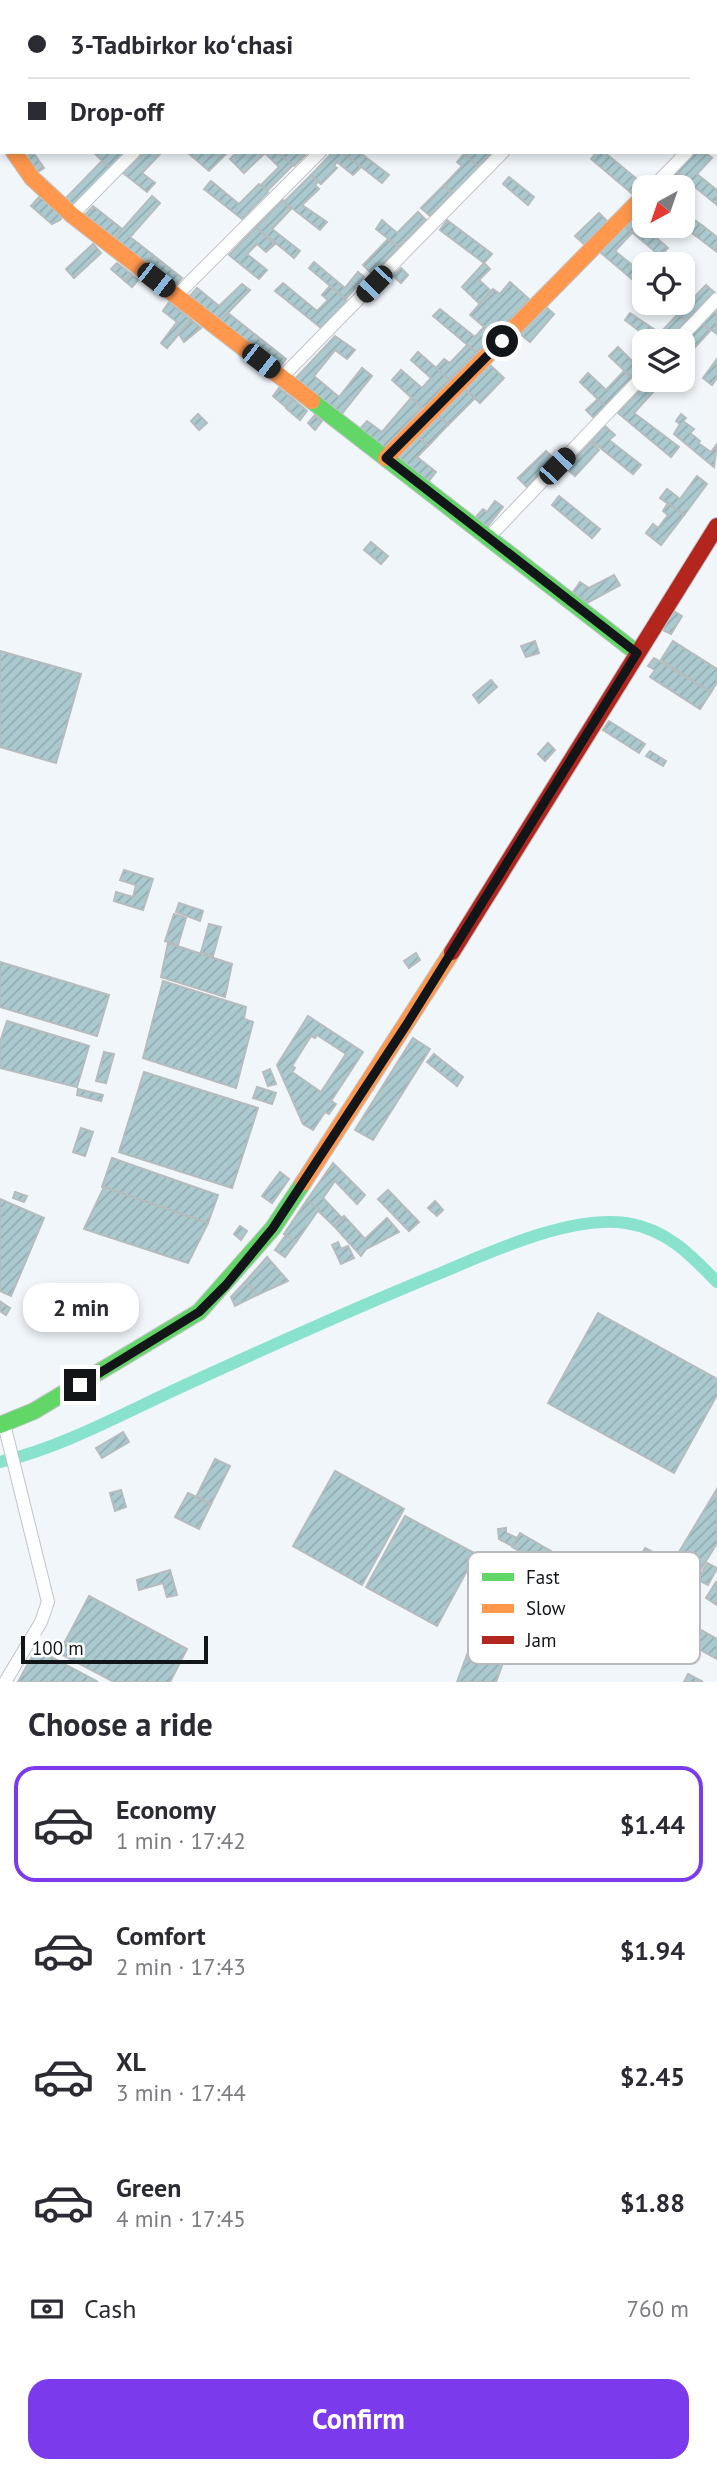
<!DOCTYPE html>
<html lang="en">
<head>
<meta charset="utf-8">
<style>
	:root { --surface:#fff; --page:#f7f7f7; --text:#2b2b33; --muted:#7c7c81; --line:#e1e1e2; --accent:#7c3aed }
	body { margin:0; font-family:"PT Sans",sans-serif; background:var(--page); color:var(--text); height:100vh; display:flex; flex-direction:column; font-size:26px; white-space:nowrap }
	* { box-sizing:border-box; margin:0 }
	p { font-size:23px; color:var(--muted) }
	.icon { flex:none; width:38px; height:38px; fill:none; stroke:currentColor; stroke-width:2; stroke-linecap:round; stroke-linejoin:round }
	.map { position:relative; height:1682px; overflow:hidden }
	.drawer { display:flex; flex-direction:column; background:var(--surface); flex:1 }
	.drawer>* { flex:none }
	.banner { position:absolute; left:0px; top:0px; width:718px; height:154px; box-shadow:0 4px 10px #0003; display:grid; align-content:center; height:154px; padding:0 28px; background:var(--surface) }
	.needle { width:46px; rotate:220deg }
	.buttons { position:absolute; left:632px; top:175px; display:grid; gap:14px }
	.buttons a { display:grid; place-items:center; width:63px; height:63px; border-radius:14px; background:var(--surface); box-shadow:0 4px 10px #0003; font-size:35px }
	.scale { position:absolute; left:21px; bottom:18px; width:187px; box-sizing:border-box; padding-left:7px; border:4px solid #131619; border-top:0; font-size:19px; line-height:24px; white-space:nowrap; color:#131619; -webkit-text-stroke:5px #fff; paint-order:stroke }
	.end { position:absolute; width:32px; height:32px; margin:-16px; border:9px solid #131619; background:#fff; box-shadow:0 0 0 4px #fff }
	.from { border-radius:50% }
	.bubble { position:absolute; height:49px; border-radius:21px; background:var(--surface); box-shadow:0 4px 10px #0003; font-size:23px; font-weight:700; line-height:49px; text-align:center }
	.car { position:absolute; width:21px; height:42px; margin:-21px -10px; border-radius:9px; box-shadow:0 0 5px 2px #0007; background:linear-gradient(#222 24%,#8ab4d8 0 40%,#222 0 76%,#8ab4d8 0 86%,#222 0) }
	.banner b { display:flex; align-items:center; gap:24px; height:66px; font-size:26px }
	.banner b+b { border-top:2px solid var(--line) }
	.banner i { width:18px; height:18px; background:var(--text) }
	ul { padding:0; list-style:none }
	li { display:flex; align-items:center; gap:21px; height:116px; margin:0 14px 10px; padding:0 14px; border:4px solid transparent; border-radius:21px }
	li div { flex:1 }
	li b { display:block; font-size:26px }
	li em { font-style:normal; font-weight:700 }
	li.active { border-color:var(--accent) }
	li>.icon { width:63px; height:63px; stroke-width:1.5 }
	h2 { padding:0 28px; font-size:32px; line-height:84px }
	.pay { display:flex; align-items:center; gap:18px; height:77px; padding:0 28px; font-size:26px }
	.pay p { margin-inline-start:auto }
	.button { display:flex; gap:14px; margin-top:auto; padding:14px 28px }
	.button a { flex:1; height:80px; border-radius:21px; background:var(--accent); color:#fff; font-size:28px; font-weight:700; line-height:80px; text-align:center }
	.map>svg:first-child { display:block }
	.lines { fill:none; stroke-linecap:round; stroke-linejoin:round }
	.canal { stroke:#89e2cc; stroke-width:12 }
	.building { fill:url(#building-hatch); stroke:#b6bbbd; stroke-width:2; fill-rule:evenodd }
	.street-casing { stroke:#c0c4c8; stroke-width:14 }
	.fast-casing { stroke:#c0c4c8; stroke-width:18 }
	.slow-casing { stroke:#c0c4c8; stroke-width:18 }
	.jam-casing { stroke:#c0c4c8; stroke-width:18 }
	.street { stroke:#fdfefe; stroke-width:12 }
	.fast { stroke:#63d668; stroke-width:16 }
	.slow { stroke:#ff974d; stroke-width:16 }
	.jam { stroke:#b3261e; stroke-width:16 }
	.route { stroke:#131619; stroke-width:9 }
	.key { fill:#fff; stroke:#b8b9ba; stroke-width:2 }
	.key-label { font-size:19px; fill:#131619 }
</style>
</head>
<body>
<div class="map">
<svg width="717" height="1682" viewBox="0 0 717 1682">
	<defs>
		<pattern id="building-hatch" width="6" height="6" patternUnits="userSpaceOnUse" patternTransform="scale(1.75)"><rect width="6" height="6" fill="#abcad0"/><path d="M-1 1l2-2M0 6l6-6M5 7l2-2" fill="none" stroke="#92adb2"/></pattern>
	</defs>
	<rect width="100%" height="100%" fill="#f1f6fb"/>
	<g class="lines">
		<path class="canal" d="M0,1462C63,1447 122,1414 181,1387C268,1347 355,1308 443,1272C493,1251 571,1215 626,1223C666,1229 690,1254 717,1282"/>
	</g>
	<g class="building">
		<path d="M33,152L44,168L35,174L24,159Z"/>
		<path d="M93,152H127L111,169Z"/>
		<path d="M144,152H162L142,173L155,183L147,192L123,173Z"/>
		<path d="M187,152H228L209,171Z"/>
		<path d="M237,152H277L293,165L267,191L261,185L279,167L265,153L244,173L230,159Z"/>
		<path d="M277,152H308L294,166Z"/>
		<path d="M333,152H342L361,167L353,175L337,162L334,166L337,168L321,184L311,175Z"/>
		<path d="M342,152H359L389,175L382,183Z"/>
		<path d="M462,152H493L478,167Z"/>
		<path d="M597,152H604L644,185L635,196L591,159Z"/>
		<path d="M693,152H704L712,158L697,174L717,190V205L675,171Z"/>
		<path d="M464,154L479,167L453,194L444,185L462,166L457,162Z"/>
		<path d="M102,161L111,169L74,208L65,199Z"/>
		<path d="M675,171L692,185L682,194V187H661Z"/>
		<path d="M311,175L318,182L315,185L319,189L302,205L327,222L320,230L284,202Z"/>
		<path d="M509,177L534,197L528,205L503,184Z"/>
		<path d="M211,181L239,204L259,184L268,192L242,219L204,189Z"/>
		<path d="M444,185L452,194L430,216L421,208Z"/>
		<path d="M40,196L63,216L60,220L52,224L31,206Z"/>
		<path d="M152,196L160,203L130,237L153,255L146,265L114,239Z"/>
		<path d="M283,200L291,209L272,229L300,251L294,258L256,227Z"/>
		<path d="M93,206L122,229L114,239L85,215Z"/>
		<path d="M641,209L644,221L641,224L668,248L660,256L625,226Z"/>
		<path d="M682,211L703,226L696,236L682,225Z"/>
		<path d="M418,212L426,220L399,247L376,229L382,220L397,233Z"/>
		<path d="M599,213L608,222L585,245L575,236Z"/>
		<path d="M447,220L492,254L484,263L440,230Z"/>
		<path d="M625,226L632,233L615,251L642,273L634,281L600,252Z"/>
		<path d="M703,226L717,237V252L696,236Z"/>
		<path d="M256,227L275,244L266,252L257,244L247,254L267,270L259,279L229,255Z"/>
		<path d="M388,239L399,247L373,275L363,265Z"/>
		<path d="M93,244L101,253L74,278L66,269Z"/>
		<path d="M153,255L182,278L174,287L146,265Z"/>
		<path d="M314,262L345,288L358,272L364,277L346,299L309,268Z"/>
		<path d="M117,263L131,274L125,281L111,269Z"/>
		<path d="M484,263L490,269L479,280L491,291L480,304L462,287Z"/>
		<path d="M401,268L408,275L401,283L393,276Z"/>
		<path d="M131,274L138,280L132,287L125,281Z"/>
		<path d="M510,282L529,299L504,328L496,321L488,330L470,315L493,289L500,294Z"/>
		<path d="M283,283L317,311L328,300L322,295L330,286L347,301L321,328L275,291Z"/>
		<path d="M242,284L250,290L220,321L189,297L197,288L219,306Z"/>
		<path d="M706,285L714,292L687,321L663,303L682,302L687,305Z"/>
		<path d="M169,302L191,320L167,348L161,343L177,322L163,311Z"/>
		<path d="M545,306L554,314L530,342L520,334Z"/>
		<path d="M717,308L716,316L717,334L702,323Z"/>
		<path d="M440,309L475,337L484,327L493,336L477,353L433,316Z"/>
		<path d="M228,313L286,359L279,368L220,321Z"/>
		<path d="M630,313L660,333L678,314L687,321L667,341H652L625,320Z"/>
		<path d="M191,320L201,328L184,342L179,334Z"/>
		<path d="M702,323L710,331L686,357L682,344Z"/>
		<path d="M335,336L355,350L347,359L335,350L314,376L339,397L362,368L372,376L340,416L295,379Z"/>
		<path d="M467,345L477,353L450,380L436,368L444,359L450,363Z"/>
		<path d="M618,347L633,362L644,350V365L632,378L609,356Z"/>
		<path d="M418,352L450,380L424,409L392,380L401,370L422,388L431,378L411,360Z"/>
		<path d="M717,359V378L712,385L703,378Z"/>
		<path d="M489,364L504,378L480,403L465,389Z"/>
		<path d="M624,371L632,378L605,406L580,382L588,373L606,390Z"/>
		<path d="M645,385L653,392L634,413L679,447L671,457L618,413Z"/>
		<path d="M279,388L293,399L286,407L273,396Z"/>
		<path d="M465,389L475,398L448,425L438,415Z"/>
		<path d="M411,398L422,407L384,450L359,430L367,421L382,432Z"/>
		<path d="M293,399L307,411L300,420L286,408Z"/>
		<path d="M598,399L605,406L594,418L586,410Z"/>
		<path d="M198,414L207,423L199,430L191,421Z"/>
		<path d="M681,414L686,418L683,421L694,429L690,433L700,441L698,443L711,452L717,444L714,467L674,434L680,424L676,421Z"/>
		<path d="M315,415L322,421L315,430L308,423Z"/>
		<path d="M438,415L448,425L428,446L418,436Z"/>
		<path d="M605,426L615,435L609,440L641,465L633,474L592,441Z"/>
		<path d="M418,436L428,446L417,457L436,472L428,482L398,457Z"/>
		<path d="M591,442L599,450L575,476L566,468Z"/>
		<path d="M546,451L554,459L527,487L518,478Z"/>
		<path d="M697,476L707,484L684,515L660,498L667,489L680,499Z"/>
		<path d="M559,496L600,529L592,538L552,505Z"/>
		<path d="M495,501L503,507L487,527L475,518L483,509L487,512Z"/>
		<path d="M668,503L684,515L661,545L646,533L653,524L658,528L668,515L663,511Z"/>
		<path d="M371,542L388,556L381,564L364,550Z"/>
		<path d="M614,575L620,585L587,603L573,592L580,582L589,588Z"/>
		<path d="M672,610L682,616L671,634L661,629Z"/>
		<path d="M535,641L539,653L526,657L521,646Z"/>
		<path d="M673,641L717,669V682L711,692L661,660Z"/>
		<path d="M0,651L81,674L56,763L0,747Z"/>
		<path d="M654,658L711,692L700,709L650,677L655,670L648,666Z"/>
		<path d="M491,680L497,687L479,703L473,695Z"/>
		<path d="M609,721L645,744L639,753L603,730Z"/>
		<path d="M548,743L555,750L545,761L538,754Z"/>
		<path d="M650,751L666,761L663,766L646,756Z"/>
		<path d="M124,870L153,879L143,910L114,901L116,892L133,897L136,885L120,880Z"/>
		<path d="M179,903L203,911L200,921L176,912Z"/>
		<path d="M174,914L186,918L178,945L165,941Z"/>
		<path d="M209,924L221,927L213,956L201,952Z"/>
		<path d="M168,943L232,964L225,997L161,977Z"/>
		<path d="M416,953L420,960L409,968L404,961Z"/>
		<path d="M0,962L109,995L97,1036L0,1007Z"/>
		<path d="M163,981L246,1007L244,1019L253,1022L236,1088L143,1058Z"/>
		<path d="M308,1016L363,1052L331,1101L336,1104L329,1114L325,1112L313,1130L303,1124L277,1065ZM317,1035L346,1054L321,1092L292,1072L295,1068L292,1066L311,1036L315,1038Z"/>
		<path d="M7,1021L89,1046L77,1087L0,1068V1042Z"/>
		<path d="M413,1038L430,1049L373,1140L355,1130Z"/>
		<path d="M104,1052L114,1054L106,1083L96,1081Z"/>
		<path d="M434,1054L463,1077L457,1086L427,1062Z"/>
		<path d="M270,1069L276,1084L268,1086L263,1072Z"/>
		<path d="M144,1072L258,1108L232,1188L119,1152Z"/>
		<path d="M257,1087L276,1093L272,1104L253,1098Z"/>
		<path d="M78,1089L103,1095L101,1101L77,1095Z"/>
		<path d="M81,1128L93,1132L85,1156L73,1152Z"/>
		<path d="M112,1158L218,1195L208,1223L102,1187Z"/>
		<path d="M333,1163L365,1195L357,1204L335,1181L323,1198L342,1218L334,1226L307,1200Z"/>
		<path d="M280,1172L289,1179L272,1203L262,1196Z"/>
		<path d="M104,1187L208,1223L188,1263L84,1229Z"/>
		<path d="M388,1190L419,1222L409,1231L378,1199Z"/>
		<path d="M15,1192L27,1196L24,1202L13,1198Z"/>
		<path d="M0,1199L44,1218L11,1296L0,1291Z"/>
		<path d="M307,1200L319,1209L296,1242L284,1234Z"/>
		<path d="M435,1201L443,1210L437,1216L428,1208Z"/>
		<path d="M344,1216L365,1239L387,1218L399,1232L366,1249L361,1256L334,1226Z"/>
		<path d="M240,1226L247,1231L241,1240L234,1234Z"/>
		<path d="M286,1235L296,1242L285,1257L275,1250Z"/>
		<path d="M338,1242L341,1249L348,1246L354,1258L341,1264L332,1245Z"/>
		<path d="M267,1257L288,1281L257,1295L245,1282Z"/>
		<path d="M245,1282L257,1295L235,1306L231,1297Z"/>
		<path d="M1,1302L10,1308L6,1315L0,1311Z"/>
		<path d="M598,1313L717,1379V1395L674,1473L548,1403Z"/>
		<path d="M123,1432L129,1442L102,1458L96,1448Z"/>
		<path d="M215,1459L230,1466L211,1504L196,1497Z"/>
		<path d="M335,1471L404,1509L362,1585L293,1546Z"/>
		<path d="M717,1489V1543L700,1571L676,1557Z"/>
		<path d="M121,1490L126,1507L115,1511L110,1493Z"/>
		<path d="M188,1493L211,1504L199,1529L175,1517Z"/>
		<path d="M405,1516L476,1554L437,1626L366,1587Z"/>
		<path d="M506,1528V1533L517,1538L512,1546L499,1539L498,1529Z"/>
		<path d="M520,1533L570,1562L562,1576L512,1547Z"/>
		<path d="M645,1548L695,1574L684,1595L634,1569Z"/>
		<path d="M707,1563L717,1568L708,1585L698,1580Z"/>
		<path d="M170,1570L177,1595L167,1597L163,1583L139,1590L137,1580Z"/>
		<path d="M716,1582H717V1605L706,1598Z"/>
		<path d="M89,1596L187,1649L170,1682H114L59,1653Z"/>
		<path d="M482,1614L516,1627L496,1682H457Z"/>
		<path d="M672,1614L717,1639V1659L663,1629Z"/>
		<path d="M36,1649L98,1682H18Z"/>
		<path d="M688,1674L703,1682H684Z"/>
	</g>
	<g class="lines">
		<defs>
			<g id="street">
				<path d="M587,0L589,2"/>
				<path d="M53,2L55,0"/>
				<path d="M283,2L285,0"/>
				<path d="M467,2L469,0"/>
				<path d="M651,2L653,0"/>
				<path d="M0,52L2,51"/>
				<path d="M716,103L717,104"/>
				<path d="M716,123L717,121"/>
				<path d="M0,131L2,133"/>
				<path d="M653,187L687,152"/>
				<path d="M72,215L134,152"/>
				<path d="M176,296L320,152"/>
				<path d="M677,341L717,299"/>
				<path d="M282,377L503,152"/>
				<path d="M488,538L644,375"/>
				<path d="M4,1424L48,1602L41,1622L5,1682"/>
			</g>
			<g id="fast">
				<path d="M312,401L637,653"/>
				<path d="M0,1425L34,1411L199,1312L273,1228L303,1183"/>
			</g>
			<g id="slow">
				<path d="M14,152L32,178L72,215L312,401"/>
				<path d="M386,458L644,196"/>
				<path d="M303,1183L452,952"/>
			</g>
			<path id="jam" d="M452,952L717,526"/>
		</defs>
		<use href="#street" class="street-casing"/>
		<use href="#fast" class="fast-casing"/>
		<use href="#slow" class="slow-casing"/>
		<use href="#jam" class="jam-casing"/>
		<use href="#street" class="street"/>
		<use href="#fast" class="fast"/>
		<use href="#slow" class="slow"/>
		<use href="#jam" class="jam"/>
	</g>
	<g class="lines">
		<path class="route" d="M80,1385L199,1312L226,1285L273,1228L407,1024L637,653L386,458L502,341"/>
	</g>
	<rect x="468" y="1552" width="232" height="112" rx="10" class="key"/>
	<rect x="482" y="1573" width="32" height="8" fill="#63d668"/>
	<rect x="482" y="1604" width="32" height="9" fill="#ff974d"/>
	<rect x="482" y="1636" width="32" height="8" fill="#b3261e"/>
	<g class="key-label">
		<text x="526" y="1584">Fast</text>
		<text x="526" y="1615">Slow</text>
		<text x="526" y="1647">Jam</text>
	</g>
</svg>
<div class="buttons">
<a><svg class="needle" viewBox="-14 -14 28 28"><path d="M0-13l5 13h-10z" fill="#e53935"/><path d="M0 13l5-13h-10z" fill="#7c7c81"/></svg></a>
<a><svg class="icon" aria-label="locate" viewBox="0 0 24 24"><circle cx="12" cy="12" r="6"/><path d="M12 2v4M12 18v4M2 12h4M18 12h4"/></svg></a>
<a><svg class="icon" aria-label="layers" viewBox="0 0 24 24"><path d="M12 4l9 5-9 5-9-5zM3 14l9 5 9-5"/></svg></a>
</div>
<div class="scale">100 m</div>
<i class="end from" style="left:502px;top:341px"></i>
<i class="end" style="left:80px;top:1385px"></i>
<div class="bubble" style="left:23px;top:1283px;width:116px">2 min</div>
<i class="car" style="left:156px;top:280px;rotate:128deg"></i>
<i class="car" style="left:374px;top:284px;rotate:224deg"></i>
<i class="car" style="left:261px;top:361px;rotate:128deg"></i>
<i class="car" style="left:557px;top:466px;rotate:44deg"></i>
<div class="banner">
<b><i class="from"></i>3-Tadbirkor koʻchasi</b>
<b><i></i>Drop-off</b>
</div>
</div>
<section class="drawer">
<h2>Choose a ride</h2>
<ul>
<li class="active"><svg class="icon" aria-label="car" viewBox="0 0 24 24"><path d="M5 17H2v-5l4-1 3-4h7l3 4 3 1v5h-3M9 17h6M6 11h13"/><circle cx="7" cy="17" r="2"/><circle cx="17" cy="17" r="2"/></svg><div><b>Economy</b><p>1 min · 17:42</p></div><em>$1.44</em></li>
<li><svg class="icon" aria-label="car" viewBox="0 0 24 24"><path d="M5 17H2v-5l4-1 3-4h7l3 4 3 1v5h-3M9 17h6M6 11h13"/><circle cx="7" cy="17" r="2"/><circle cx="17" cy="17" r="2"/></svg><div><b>Comfort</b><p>2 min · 17:43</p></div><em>$1.94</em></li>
<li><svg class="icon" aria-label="car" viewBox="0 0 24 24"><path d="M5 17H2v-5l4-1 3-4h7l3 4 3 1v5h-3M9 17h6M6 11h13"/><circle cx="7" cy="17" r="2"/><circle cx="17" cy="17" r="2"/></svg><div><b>XL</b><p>3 min · 17:44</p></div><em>$2.45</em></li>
<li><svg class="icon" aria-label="car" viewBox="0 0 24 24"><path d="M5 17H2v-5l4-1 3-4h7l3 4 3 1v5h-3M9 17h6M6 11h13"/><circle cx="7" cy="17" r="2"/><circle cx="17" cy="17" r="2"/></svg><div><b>Green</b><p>4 min · 17:45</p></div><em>$1.88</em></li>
</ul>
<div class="pay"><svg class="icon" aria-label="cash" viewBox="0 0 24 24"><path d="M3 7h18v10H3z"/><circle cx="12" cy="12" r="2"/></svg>Cash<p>760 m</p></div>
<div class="button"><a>Confirm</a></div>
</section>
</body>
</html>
